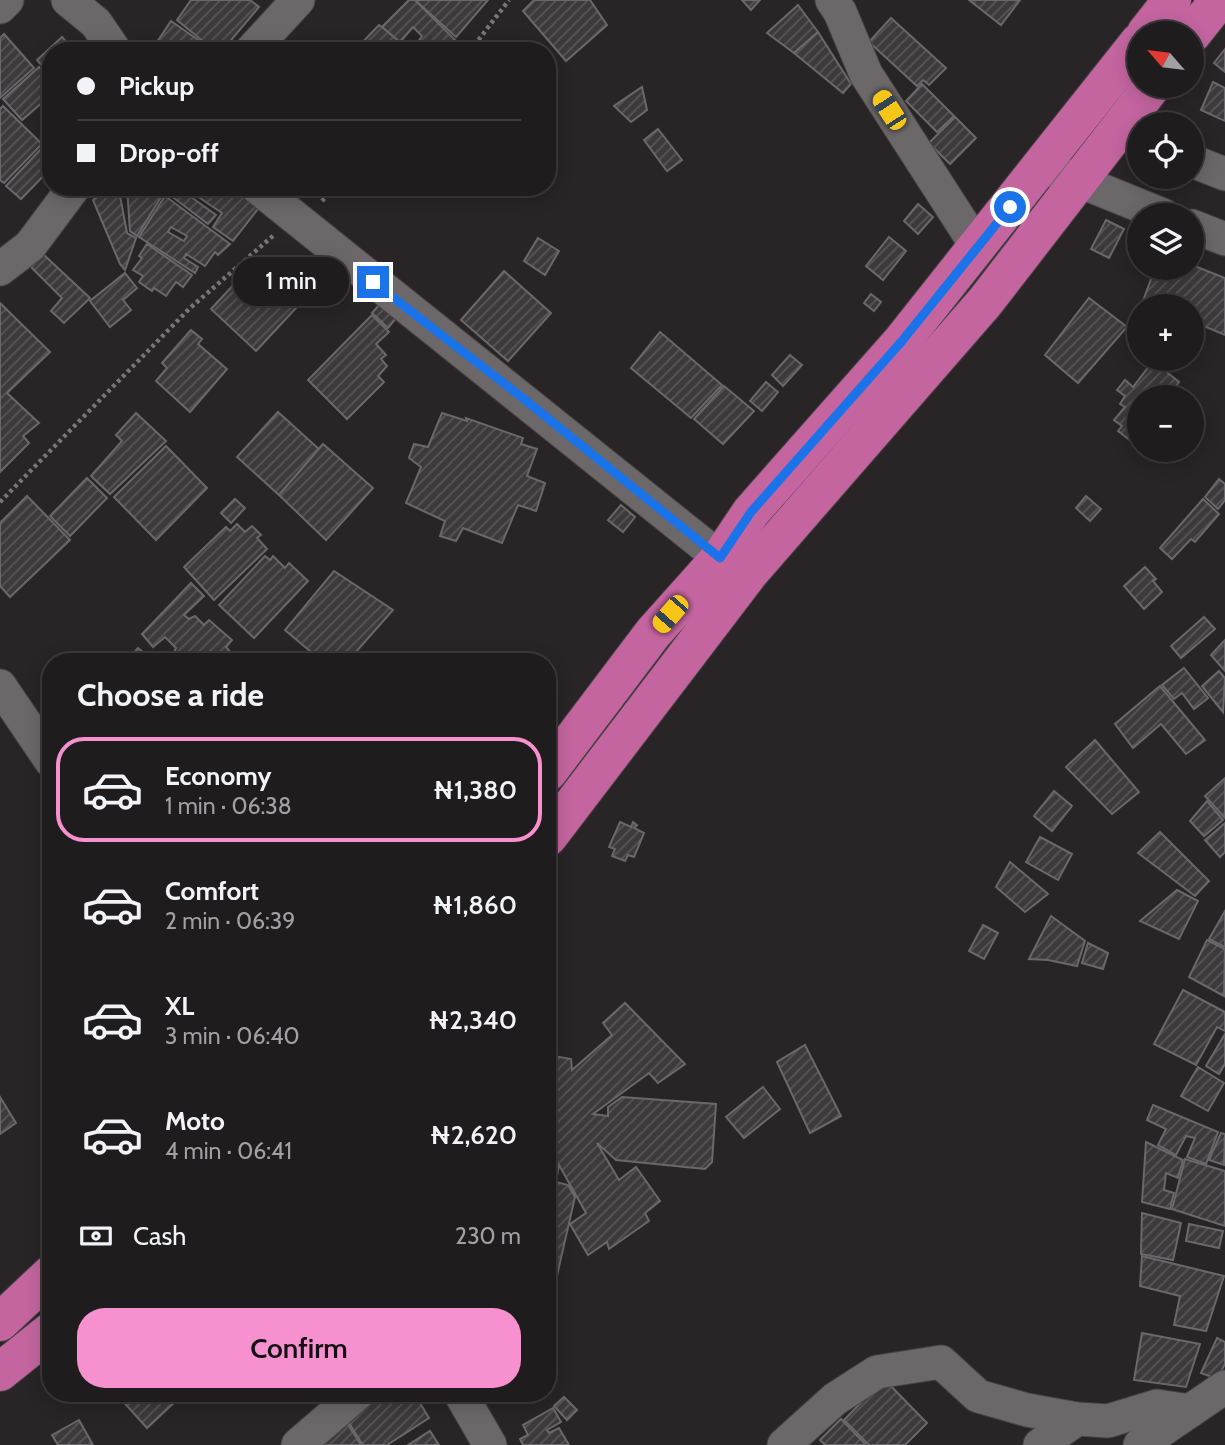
<!DOCTYPE html>
<html lang="en">
<head>
<meta charset="utf-8">
<style>
	:root { --surface:#1f1c1d; --page:#272526; --text:#f1f3f6; --muted:#a1a1a4; --line:#3c3a3b; --accent:#f790ce }
	body { margin:0; font-family:Cabin,sans-serif; background:var(--page); color:var(--text); height:100vh; display:flex; flex-direction:column; font-size:26px; white-space:nowrap }
	* { box-sizing:border-box; margin:0 }
	p { font-size:23px; color:var(--muted) }
	.icon { flex:none; width:38px; height:38px; fill:none; stroke:currentColor; stroke-width:2; stroke-linecap:round; stroke-linejoin:round }
	.map { position:relative; flex:1; overflow:hidden }
	.details { position:absolute; left:42px; top:653px; width:514px; height:749px; display:flex; flex-direction:column; background:var(--surface); border-radius:28px; box-shadow:0 4px 18px #0003,0 0 0 2px var(--line) }
	.details>* { flex:none }
	.hud { position:absolute; left:42px; top:42px; width:514px; height:154px; border-radius:28px; box-shadow:0 4px 18px #0003,0 0 0 2px var(--line); display:grid; align-content:center; height:154px; padding:0 35px; background:var(--surface) }
	.needle { width:46px; rotate:298deg }
	.tools { position:absolute; left:1127px; top:21px; display:grid; gap:14px }
	.tools a { display:grid; place-items:center; width:77px; height:77px; border-radius:50%; background:var(--surface); box-shadow:0 4px 18px #0003,0 0 0 2px var(--line); font-size:35px }
	.end { position:absolute; width:32px; height:32px; margin:-16px; border:9px solid #1a73e8; background:#fff; box-shadow:0 0 0 4px #fff }
	.from { border-radius:50% }
	.bubble { position:absolute; height:49px; border-radius:24px; background:var(--surface); box-shadow:0 4px 18px #0003,0 0 0 2px var(--line); font-size:23px; font-weight:600; line-height:49px; text-align:center }
	.car { position:absolute; width:21px; height:42px; margin:-21px -10px; border-radius:9px; box-shadow:0 0 5px 2px #0007; background:linear-gradient(#f5c518 24%,#345 0 40%,#f5c518 0 76%,#345 0 86%,#f5c518 0) }
	.hud b { display:flex; align-items:center; gap:24px; height:66px; font-size:26px }
	.hud b+b { border-top:2px solid var(--line) }
	.hud i { width:18px; height:18px; background:var(--text) }
	ul { padding:0; list-style:none }
	li { display:flex; align-items:center; gap:21px; height:105px; margin:0 14px 10px; padding:0 21px; border:4px solid transparent; border-radius:28px }
	li div { flex:1 }
	li b { display:block; font-size:26px }
	li em { font-style:normal; font-weight:600 }
	li.current { border-color:var(--accent) }
	li>.icon { width:63px; height:63px; stroke-width:1.5 }
	h2 { padding:0 35px; font-size:32px; line-height:84px }
	.pay { display:flex; align-items:center; gap:18px; height:77px; padding:0 35px; font-size:26px }
	.pay p { margin-inline-start:auto }
	.cta { display:flex; gap:14px; margin-top:auto; padding:14px 35px }
	.cta a { flex:1; height:80px; border-radius:28px; background:var(--accent); color:#111; font-size:28px; font-weight:600; line-height:80px; text-align:center }
	.map>svg:first-child { display:block }
	.building { fill:url(#building-hatch); stroke:#6c676a; stroke-width:2; fill-rule:evenodd }
	.lines { fill:none; stroke-linecap:round; stroke-linejoin:round }
	.minor-casing { stroke:#454344; stroke-width:35 }
	.highway-casing { stroke:#454344; stroke-width:40 }
	.path { stroke:#797678; stroke-width:4.5; stroke-dasharray:3.5 3.5; stroke-linecap:butt }
	.minor { stroke:#6c686a; stroke-width:33 }
	.highway { stroke:#c465a0; stroke-width:38 }
	.route { stroke:#1a73e8; stroke-width:9 }
</style>
</head>
<body>
<div class="map">
<svg width="1225" height="1445" viewBox="0 0 1225 1445">
	<defs>
		<pattern id="building-hatch" width="6" height="6" patternUnits="userSpaceOnUse" patternTransform="scale(1.75)"><rect width="6" height="6" fill="#3e3a3c"/><path d="M-1 1l2-2M0 6l6-6M5 7l2-2" fill="none" stroke="#595658"/></pattern>
	</defs>
	<rect width="100%" height="100%" fill="#292527"/>
	<g class="building">
		<path d="M191,0H250L259,7L222,51H215L177,20Z"/>
		<path d="M409,0H415L456,41L448,51H415L413,49L422,36L413,27L400,42L382,27Z"/>
		<path d="M415,0H488L456,37Z"/>
		<path d="M534,0H590L607,25L566,61L523,11Z"/>
		<path d="M742,0H760L751,10Z"/>
		<path d="M969,0H1020L1001,25Z"/>
		<path d="M798,5L818,32L794,53L767,33Z"/>
		<path d="M891,18L946,68L929,85L923,80L917,86L869,42Z"/>
		<path d="M171,21L214,51H151Z"/>
		<path d="M379,25L382,27L410,51H354Z"/>
		<path d="M818,32L851,84L843,93L794,53Z"/>
		<path d="M4,34L34,68L0,98V38Z"/>
		<path d="M62,37L74,51H51V76L37,60Z"/>
		<path d="M1225,49V72L1214,63Z"/>
		<path d="M39,67L51,81V95L22,120L3,99Z"/>
		<path d="M1213,82L1225,88V121L1201,110Z"/>
		<path d="M922,84L954,116L937,132L906,101Z"/>
		<path d="M642,87L647,110L631,122L614,106Z"/>
		<path d="M3,106L42,144L4,183L0,180V109Z"/>
		<path d="M955,117L976,138L950,164L929,143Z"/>
		<path d="M658,129L682,160L667,171L644,140Z"/>
		<path d="M43,147L51,154V168L21,199L6,186Z"/>
		<path d="M112,187H124L126,192L120,196L127,233L136,238L125,270L120,264L93,200Z"/>
		<path d="M127,187L166,189L137,236L130,231Z"/>
		<path d="M169,187H234L261,205L233,241L213,227L222,213L194,194L191,197L216,215L208,224L166,192Z"/>
		<path d="M165,196L230,244L218,255L215,252L205,266L186,254L184,258L198,267L195,273L139,237ZM171,227L187,236L184,241L168,232Z"/>
		<path d="M918,204L933,217L918,234L904,221Z"/>
		<path d="M1106,220L1124,229L1109,258L1091,249Z"/>
		<path d="M889,237L906,251L883,280L866,266Z"/>
		<path d="M538,238L559,251L545,275L524,261Z"/>
		<path d="M147,244L192,275L183,287L176,282L166,296L154,288L152,291L139,282L143,276L133,270L142,258L139,256Z"/>
		<path d="M44,255L90,298L64,323L51,311L62,298L31,267Z"/>
		<path d="M1192,265L1225,278V335L1192,321V306H1155L1143,301L1155,268H1192Z"/>
		<path d="M251,266L296,308L256,351L211,309Z"/>
		<path d="M504,271L551,313L508,361L461,320Z"/>
		<path d="M125,273L137,288L123,300L131,310L110,327L90,301Z"/>
		<path d="M871,294L881,302L874,311L864,303Z"/>
		<path d="M1089,298L1127,327L1078,383L1045,355Z"/>
		<path d="M0,303L50,352L7,393L39,423L23,436L29,443L0,472Z"/>
		<path d="M380,304L396,318L388,328L372,313Z"/>
		<path d="M372,315L389,332L376,344L386,355L381,359L387,366L378,376L384,382L347,419L308,380Z"/>
		<path d="M191,330L202,339L198,344L227,369L190,412L156,381L167,368L162,363Z"/>
		<path d="M660,332L722,385L691,418L631,368Z"/>
		<path d="M790,355L802,365L783,386L772,375Z"/>
		<path d="M1153,361L1179,382L1167,397H1139V447L1118,431L1122,426L1114,420L1125,407L1120,404L1125,396L1117,390L1125,380L1133,387Z"/>
		<path d="M766,382L778,392L762,411L750,401Z"/>
		<path d="M724,386L754,411L723,444L694,419Z"/>
		<path d="M278,412L320,450L279,495L237,457Z"/>
		<path d="M136,413L166,441L110,494L91,476L122,441L116,435Z"/>
		<path d="M442,413L467,421L466,418L523,438L521,444L537,449L527,476L545,483L536,511L518,505L502,543L463,528L456,541L440,536L445,521L406,503L421,467L409,458L414,444L428,447Z"/>
		<path d="M323,444L373,488L326,540L279,495Z"/>
		<path d="M166,446L207,488L156,540L114,497Z"/>
		<path d="M87,478L107,498L70,536L50,516Z"/>
		<path d="M1219,479L1225,484V500L1218,509L1205,497Z"/>
		<path d="M27,496L70,540L10,597L0,586V523Z"/>
		<path d="M1086,496L1101,509L1090,521L1076,508Z"/>
		<path d="M235,499L245,508L231,523L221,513Z"/>
		<path d="M1203,499L1219,514L1195,542L1191,539L1172,559L1160,548Z"/>
		<path d="M621,505L635,517L623,532L608,520Z"/>
		<path d="M237,524L245,532L252,526L261,535L257,538L267,549L214,600L184,567L226,527L230,531Z"/>
		<path d="M265,556L270,560L273,556L285,568L289,563L308,581L254,638L219,605Z"/>
		<path d="M1145,567L1156,579L1153,581L1162,592L1144,609L1124,586Z"/>
		<path d="M334,571L393,610L347,662H323L285,630Z"/>
		<path d="M191,583L204,596L184,615L189,619L195,616L204,625L209,620L232,640L226,647L236,659L233,662H169L176,648L165,637L153,647L142,634Z"/>
		<path d="M1204,617L1215,629L1181,658L1171,646Z"/>
		<path d="M1225,640V671L1211,655Z"/>
		<path d="M138,648L154,661L153,662H126Z"/>
		<path d="M1184,668L1208,698L1194,709L1182,693L1174,699L1162,685Z"/>
		<path d="M1219,671L1225,678L1223,712L1202,686Z"/>
		<path d="M1160,686L1205,740L1186,754L1161,724L1133,748L1115,724Z"/>
		<path d="M1095,740L1139,792L1112,814L1066,767Z"/>
		<path d="M1225,778V818L1205,796Z"/>
		<path d="M1054,791L1072,806L1052,831L1034,816Z"/>
		<path d="M1207,801L1223,820L1204,836L1190,821Z"/>
		<path d="M620,822L631,827L633,822L637,825L634,828L644,833L634,857L628,855L625,861L612,856L615,849L609,847Z"/>
		<path d="M1225,823V852L1220,857L1205,840Z"/>
		<path d="M1160,832L1209,881L1195,896L1138,853Z"/>
		<path d="M1040,837L1072,854L1058,880L1026,862Z"/>
		<path d="M1010,862L1048,894L1025,912L996,887Z"/>
		<path d="M1177,890L1198,901L1179,939L1140,921Z"/>
		<path d="M1225,911V947L1209,939Z"/>
		<path d="M1051,916L1085,941L1077,966L1048,960L1029,959Z"/>
		<path d="M983,925L998,933L984,959L969,951Z"/>
		<path d="M1207,940L1225,949L1224,996L1189,977Z"/>
		<path d="M1088,943L1108,953L1103,969L1082,963Z"/>
		<path d="M1183,990L1225,1012V1031L1217,1027L1196,1065L1154,1044Z"/>
		<path d="M625,1003L685,1064L658,1083L649,1073L593,1114L608,1116V1107L622,1097L716,1104L712,1162L705,1169L616,1160L597,1143L619,1180L636,1167L660,1201L645,1213L649,1221L609,1249L607,1242L588,1255L570,1224L586,1213L559,1165L556,1182L568,1185L575,1197L556,1280L548,1288V1055L571,1059L572,1070L612,1035L603,1023Z"/>
		<path d="M1225,1034V1064L1219,1074L1206,1066Z"/>
		<path d="M805,1045L841,1116L810,1133L777,1062Z"/>
		<path d="M1198,1067L1224,1083L1208,1111L1181,1096Z"/>
		<path d="M763,1087L780,1109L744,1138L726,1117Z"/>
		<path d="M0,1097L16,1123L0,1134Z"/>
		<path d="M1153,1105L1218,1132L1206,1164L1187,1157L1195,1138L1186,1136L1176,1155L1158,1145L1166,1129L1147,1120Z"/>
		<path d="M1221,1133L1225,1134L1224,1165L1209,1160Z"/>
		<path d="M1146,1142L1183,1160L1178,1178L1166,1173L1164,1190L1174,1193L1170,1209L1142,1202Z"/>
		<path d="M1185,1159L1225,1171V1226L1172,1209Z"/>
		<path d="M1142,1213L1181,1223L1173,1260L1141,1254Z"/>
		<path d="M1189,1224L1223,1231L1219,1248L1186,1241Z"/>
		<path d="M1142,1256L1224,1276L1206,1331L1174,1325L1180,1296L1140,1286Z"/>
		<path d="M1142,1333L1200,1344L1186,1387L1134,1380Z"/>
		<path d="M1217,1338L1225,1342V1364L1217,1379L1201,1373Z"/>
		<path d="M884,1379L927,1423L905,1445H869L844,1420Z"/>
		<path d="M123,1393H169L176,1401L147,1428L119,1397Z"/>
		<path d="M390,1393H414L429,1418L387,1445H363L347,1420L371,1399L374,1403Z"/>
		<path d="M564,1397L577,1410L567,1420L554,1406Z"/>
		<path d="M553,1408L561,1422L547,1430L549,1433L559,1428L569,1445H523L520,1439L528,1435L523,1425Z"/>
		<path d="M841,1419L866,1445H825L820,1440Z"/>
		<path d="M79,1420L93,1445H58L52,1435Z"/>
		<path d="M347,1423L361,1445H312Z"/>
		<path d="M430,1431L439,1445H408Z"/>
	</g>
	<g class="lines">
		<defs>
			<g id="minor">
				<path d="M68,0L96,23L115,51"/>
				<path d="M832,0L840,12L866,74L978,248"/>
				<path d="M0,7L7,0"/>
				<path d="M251,51L298,0"/>
				<path d="M1192,161L1225,174"/>
				<path d="M1042,166L1163,215"/>
				<path d="M257,187L720,558"/>
				<path d="M1192,226L1225,239"/>
				<path d="M0,269L30,246L74,187"/>
				<path d="M0,686L51,761"/>
				<path d="M460,1393L490,1445"/>
				<path d="M298,1445L358,1393"/>
				<path d="M784,1445L835,1399L877,1372L941,1362L978,1396L1027,1410L1077,1419L1108,1421L1157,1406L1190,1411"/>
				<path d="M1040,1445L1077,1419"/>
				<path d="M1140,1445L1225,1387"/>
			</g>
			<g id="highway">
				<path d="M1146,33L1172,0"/>
				<path d="M1192,34L1219,0"/>
				<path d="M548,772L653,633L720,558L751,512L902,341L1139,42"/>
				<path d="M548,837L750,572L985,302L1152,86"/>
				<path d="M0,1322L51,1274"/>
				<path d="M0,1372L51,1331"/>
			</g>
		</defs>
		<use href="#minor" class="minor-casing"/>
		<use href="#highway" class="highway-casing"/>
		<g class="path">
			<path d="M470,51L509,0"/>
			<path d="M322,201L336,187"/>
			<path d="M0,502L189,309L274,235"/>
		</g>
		<use href="#minor" class="minor"/>
		<use href="#highway" class="highway"/>
	</g>
	<g class="lines">
		<path class="route" d="M373,282L524,399L720,558L751,512L902,341L1010,207"/>
	</g>
</svg>
<div class="tools">
<a><svg class="needle" viewBox="-14 -14 28 28"><path d="M0-13l5 13h-10z" fill="#e53935"/><path d="M0 13l5-13h-10z" fill="#a1a1a4"/></svg></a>
<a><svg class="icon" aria-label="locate" viewBox="0 0 24 24"><circle cx="12" cy="12" r="6"/><path d="M12 2v4M12 18v4M2 12h4M18 12h4"/></svg></a>
<a><svg class="icon" aria-label="layers" viewBox="0 0 24 24"><path d="M12 4l9 5-9 5-9-5zM3 14l9 5 9-5"/></svg></a>
<a>+</a>
<a>−</a>
</div>
<i class="end from" style="left:1010px;top:207px"></i>
<i class="end" style="left:373px;top:282px"></i>
<div class="bubble" style="left:233px;top:257px;width:116px">1 min</div>
<i class="car" style="left:889px;top:110px;rotate:327deg"></i>
<i class="car" style="left:670px;top:614px;rotate:221deg"></i>
<div class="hud">
<b><i class="from"></i>Pickup</b>
<b><i></i>Drop-off</b>
</div>
<section class="details">
<h2>Choose a ride</h2>
<ul>
<li class="current"><svg class="icon" aria-label="car" viewBox="0 0 24 24"><path d="M5 17H2v-5l4-1 3-4h7l3 4 3 1v5h-3M9 17h6M6 11h13"/><circle cx="7" cy="17" r="2"/><circle cx="17" cy="17" r="2"/></svg><div><b>Economy</b><p>1 min · 06:38</p></div><em>₦1,380</em></li>
<li><svg class="icon" aria-label="car" viewBox="0 0 24 24"><path d="M5 17H2v-5l4-1 3-4h7l3 4 3 1v5h-3M9 17h6M6 11h13"/><circle cx="7" cy="17" r="2"/><circle cx="17" cy="17" r="2"/></svg><div><b>Comfort</b><p>2 min · 06:39</p></div><em>₦1,860</em></li>
<li><svg class="icon" aria-label="car" viewBox="0 0 24 24"><path d="M5 17H2v-5l4-1 3-4h7l3 4 3 1v5h-3M9 17h6M6 11h13"/><circle cx="7" cy="17" r="2"/><circle cx="17" cy="17" r="2"/></svg><div><b>XL</b><p>3 min · 06:40</p></div><em>₦2,340</em></li>
<li><svg class="icon" aria-label="car" viewBox="0 0 24 24"><path d="M5 17H2v-5l4-1 3-4h7l3 4 3 1v5h-3M9 17h6M6 11h13"/><circle cx="7" cy="17" r="2"/><circle cx="17" cy="17" r="2"/></svg><div><b>Moto</b><p>4 min · 06:41</p></div><em>₦2,620</em></li>
</ul>
<div class="pay"><svg class="icon" aria-label="cash" viewBox="0 0 24 24"><path d="M3 7h18v10H3z"/><circle cx="12" cy="12" r="2"/></svg>Cash<p>230 m</p></div>
<div class="cta"><a>Confirm</a></div>
</section>
</div>
</body>
</html>
